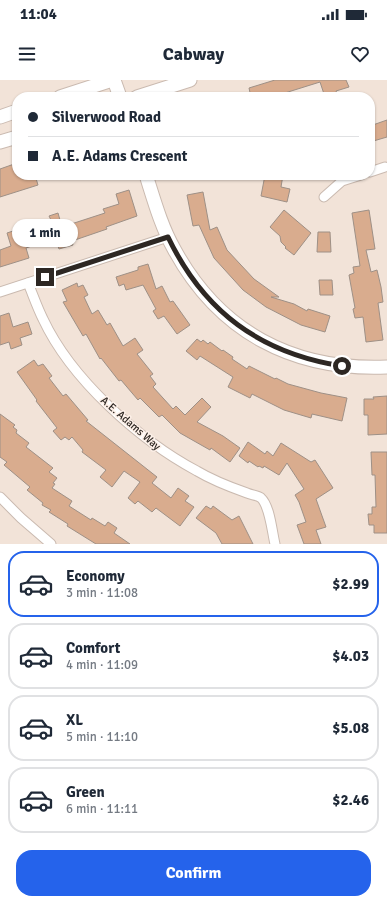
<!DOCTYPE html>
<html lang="en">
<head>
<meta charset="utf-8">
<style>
	:root { --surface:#fff; --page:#f2f2f3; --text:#1f2937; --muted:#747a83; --line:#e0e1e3; --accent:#2563eb }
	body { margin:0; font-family:Signika,sans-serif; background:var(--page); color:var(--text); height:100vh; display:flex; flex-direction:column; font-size:15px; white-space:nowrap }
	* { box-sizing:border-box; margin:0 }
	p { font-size:13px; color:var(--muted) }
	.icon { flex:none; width:22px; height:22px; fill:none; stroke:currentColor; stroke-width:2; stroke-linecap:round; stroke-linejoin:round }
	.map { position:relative; height:464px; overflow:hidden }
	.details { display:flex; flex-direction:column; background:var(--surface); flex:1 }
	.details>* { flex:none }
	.top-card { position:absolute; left:12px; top:12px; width:363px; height:88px; border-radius:16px; box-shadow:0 1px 3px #0004; display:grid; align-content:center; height:88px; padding:0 16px; background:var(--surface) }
	.end { position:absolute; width:18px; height:18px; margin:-9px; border:5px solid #2d2723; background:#fff; box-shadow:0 0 0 2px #fff }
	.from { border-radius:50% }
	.bubble { position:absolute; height:28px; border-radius:14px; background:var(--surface); box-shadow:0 1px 3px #0004; font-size:13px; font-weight:700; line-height:28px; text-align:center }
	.top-card b { display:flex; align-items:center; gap:14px; height:38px; font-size:15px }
	.top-card b+b { border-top:1px solid var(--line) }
	.top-card i { width:10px; height:10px; background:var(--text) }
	ul { padding:7px 0 0; list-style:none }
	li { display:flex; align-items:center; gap:12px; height:66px; margin:0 8px 6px; padding:0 8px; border:2px solid var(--line); border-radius:16px }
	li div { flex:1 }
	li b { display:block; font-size:15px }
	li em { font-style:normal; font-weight:700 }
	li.selected { border-color:var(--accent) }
	li>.icon { width:36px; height:36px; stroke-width:1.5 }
	.primary-button { display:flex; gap:8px; margin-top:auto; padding:8px 16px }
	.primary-button a { flex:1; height:46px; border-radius:16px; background:var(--accent); color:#fff; font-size:16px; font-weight:700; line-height:46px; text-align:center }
	.status { display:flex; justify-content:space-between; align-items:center; height:28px; padding:0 20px; background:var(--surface); direction:ltr }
	.status svg { height:11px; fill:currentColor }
	header { display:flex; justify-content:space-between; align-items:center; height:52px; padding:0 16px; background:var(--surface); font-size:18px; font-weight:700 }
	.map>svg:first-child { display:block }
	.building { fill:#d9ac8e; stroke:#9e9086 }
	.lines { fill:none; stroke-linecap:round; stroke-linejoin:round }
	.street-casing { stroke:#cabab0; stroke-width:11 }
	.secondary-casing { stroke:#cabab0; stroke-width:15 }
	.street { stroke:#fff; stroke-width:9 }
	.secondary { stroke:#fff; stroke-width:13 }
	.route { stroke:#2d2723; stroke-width:5 }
	.labels { text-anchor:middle; stroke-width:3; stroke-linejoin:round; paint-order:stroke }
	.street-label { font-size:11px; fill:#2d2723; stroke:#fdf0e8 }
</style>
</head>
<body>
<div class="status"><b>11:04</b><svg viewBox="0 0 49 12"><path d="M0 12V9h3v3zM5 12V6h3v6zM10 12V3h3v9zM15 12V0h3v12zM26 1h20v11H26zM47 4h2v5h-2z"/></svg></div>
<header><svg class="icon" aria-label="menu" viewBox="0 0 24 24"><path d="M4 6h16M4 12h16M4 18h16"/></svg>Cabway<svg class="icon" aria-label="heart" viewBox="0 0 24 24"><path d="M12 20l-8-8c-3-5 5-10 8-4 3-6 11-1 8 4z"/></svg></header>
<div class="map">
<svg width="387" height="464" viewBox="0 0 387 464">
	<rect width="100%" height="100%" fill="#f2e3d8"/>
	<g class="building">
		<path d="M275,0H346L349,7L336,11L338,17H325L320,2L272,17H251L249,8Z"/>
		<path d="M387,40V57L370,62V46Z"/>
		<path d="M17,83V95H35L38,105L0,117V89Z"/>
		<path d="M265,95H283L281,107L290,109L287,122L261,116Z"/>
		<path d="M129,110L137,136L106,147L107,149L72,161L73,165L59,169L55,158L26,168L29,178L0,187V170L11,166L7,153L19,149L17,146L29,142L31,146L51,140L49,136L58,133L62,147L105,133L103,129L119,124L116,114Z"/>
		<path d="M203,112L210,150L217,147L227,170L254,199L279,217H271L294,224L307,231L308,229L330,236L325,252L301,245L266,227L243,210L214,178L199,145L193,146L187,115Z"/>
		<path d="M284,130L311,153L294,175L285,168L286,167L281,162L280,156L270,147Z"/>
		<path d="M369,130L375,169L366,170L371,192L377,190L381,207L383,222L378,223L383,260L366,262L363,237L355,238L353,229L355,228L349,195L354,193L353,187L360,186L352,133Z"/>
		<path d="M318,152H330L331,172H317Z"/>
		<path d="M148,184L156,209L162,206L170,222L173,221L190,245L177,254L164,236L158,239L153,231L156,229L143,205L126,210L124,204L119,206L116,197L138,190V187Z"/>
		<path d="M319,200H332L333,215H320Z"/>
		<path d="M77,203L78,207L83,205L88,215L84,217L92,234L98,230L107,245L110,243L123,266L135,258L143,270L137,274L153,294L150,296L156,304L153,307L173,329L176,326L185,335L202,318L211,327L197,342L223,356L240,368L230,382L211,368L210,370L180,353L162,335L159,337L140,318L138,320L121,300L119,301L101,278L100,279L86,254L83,256L63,222L67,221L62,210Z"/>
		<path d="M9,233L13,247L28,242L32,254L20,258L22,265L11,269L9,262L0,265V236Z"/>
		<path d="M197,259L201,262L203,260L208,264L210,262L222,271L223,270L233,277L232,279L247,289L249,286L275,299L276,298L288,304L321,313L347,318L342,341L312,334L311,338L284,330L252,314L250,318L228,307L233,297L200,276L197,280L186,271Z"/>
		<path d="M34,280L38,286L43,284L52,296L49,298L63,316L66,314L88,340L86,341L157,397L152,403L171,418L178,408L189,416L185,421L194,427L180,446L156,428L152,432L138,421L135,424L128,418L140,402L124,391L112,407L100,397L106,390L82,372L83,370L72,357L69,360L65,357L61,360L53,351L57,348L36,321L37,320L17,292Z"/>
		<path d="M387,316V354L368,355V335H364V319H374L373,317Z"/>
		<path d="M0,334L15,345L13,347L17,350L16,353L29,363L26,367L53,388L49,392L57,398L53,403L55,404L52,408L72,421L69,426L91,440L92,438L105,446L108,442L117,448L114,453L130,464H96L67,446L68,444L49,432L51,430L42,425L43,423L27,410L30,407L4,385L7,382L0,377Z"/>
		<path d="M248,362L265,374L267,371L273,376L281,363L311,382L315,380L333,408L316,419L326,447L316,450L321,464H304L297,445L306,442L299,422L295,415L304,409L287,383L279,395L264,386L263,388L259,386L258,387L249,381L248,383L239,376Z"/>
		<path d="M371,372H387V453H374V445H369L368,434H372V427H376L375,395H372Z"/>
		<path d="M206,426L211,429L213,426L232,440L239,436L253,464H222L216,453L196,438Z"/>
	</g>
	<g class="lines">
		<defs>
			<g id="street">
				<path d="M370,92L385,87"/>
				<path d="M324,117L342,101L361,95"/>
				<path d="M28,203C33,215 37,227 43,239C71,299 139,360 197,391C212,400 230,407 247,413C251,415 258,415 261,418C270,426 272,452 275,464"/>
				<path d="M0,212L168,157"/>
				<path d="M0,417L21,438L51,464"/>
			</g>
			<g id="secondary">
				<path d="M114,0L120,17"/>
				<path d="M60,17L112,0"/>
				<path d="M137,17L190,0"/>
				<path d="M0,37L17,31"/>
				<path d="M0,62L17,57"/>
				<path d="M146,95C154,120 161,146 174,169C219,252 293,291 387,287"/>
			</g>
		</defs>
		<use href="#street" class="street-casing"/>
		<use href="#secondary" class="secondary-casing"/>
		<use href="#street" class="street"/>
		<use href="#secondary" class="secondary"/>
	</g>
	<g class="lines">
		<path class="route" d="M45,197L168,157C204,232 260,273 342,286"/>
	</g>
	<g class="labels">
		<g class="street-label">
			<text transform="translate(131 343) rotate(41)" y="4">A.E. Adams Way</text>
		</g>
	</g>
</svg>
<i class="end from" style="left:342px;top:286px"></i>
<i class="end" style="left:45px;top:197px"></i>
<div class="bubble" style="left:12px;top:139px;width:66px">1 min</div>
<div class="top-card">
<b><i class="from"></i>Silverwood Road</b>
<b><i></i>A.E. Adams Crescent</b>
</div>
</div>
<section class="details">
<ul>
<li class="selected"><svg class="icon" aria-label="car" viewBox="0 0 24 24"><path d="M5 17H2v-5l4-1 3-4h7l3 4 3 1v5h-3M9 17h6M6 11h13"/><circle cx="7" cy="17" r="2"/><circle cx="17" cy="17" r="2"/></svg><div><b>Economy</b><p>3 min · 11:08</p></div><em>$2.99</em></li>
<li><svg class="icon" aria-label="car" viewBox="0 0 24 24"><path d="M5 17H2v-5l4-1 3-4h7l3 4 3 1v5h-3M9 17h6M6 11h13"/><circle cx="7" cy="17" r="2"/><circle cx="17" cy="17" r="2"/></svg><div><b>Comfort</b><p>4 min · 11:09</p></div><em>$4.03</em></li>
<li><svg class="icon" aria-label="car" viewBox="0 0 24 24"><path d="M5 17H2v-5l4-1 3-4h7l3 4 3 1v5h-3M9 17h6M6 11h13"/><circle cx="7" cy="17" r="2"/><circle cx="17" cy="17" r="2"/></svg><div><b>XL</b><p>5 min · 11:10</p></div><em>$5.08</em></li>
<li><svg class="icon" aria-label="car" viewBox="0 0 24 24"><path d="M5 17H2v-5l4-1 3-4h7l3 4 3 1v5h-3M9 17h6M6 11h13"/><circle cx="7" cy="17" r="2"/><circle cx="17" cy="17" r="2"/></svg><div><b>Green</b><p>6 min · 11:11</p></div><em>$2.46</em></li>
</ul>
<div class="primary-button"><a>Confirm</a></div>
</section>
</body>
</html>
